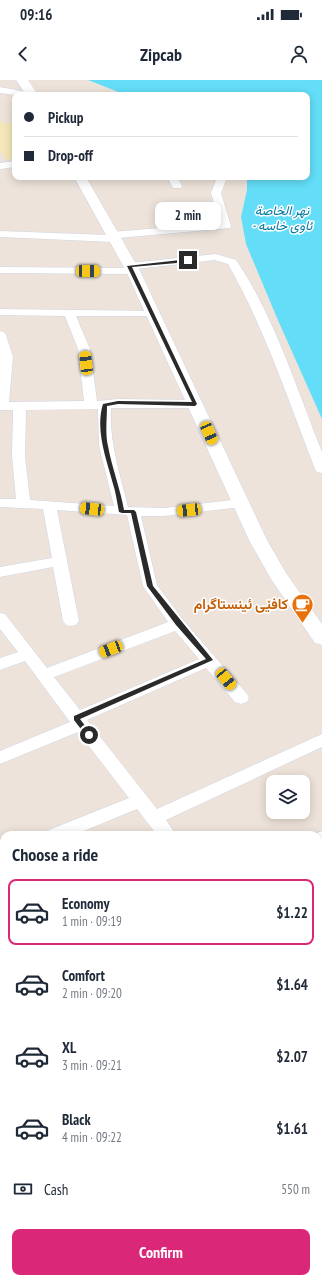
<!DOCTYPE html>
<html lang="en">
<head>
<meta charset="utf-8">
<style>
	:root { --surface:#fff; --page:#f2f2f3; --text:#1f2937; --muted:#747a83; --line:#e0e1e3; --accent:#db2777 }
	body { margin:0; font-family:"PT Sans Narrow",Vazirmatn,sans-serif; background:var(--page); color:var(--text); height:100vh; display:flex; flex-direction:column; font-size:15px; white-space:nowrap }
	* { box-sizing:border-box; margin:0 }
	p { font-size:13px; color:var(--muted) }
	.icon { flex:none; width:22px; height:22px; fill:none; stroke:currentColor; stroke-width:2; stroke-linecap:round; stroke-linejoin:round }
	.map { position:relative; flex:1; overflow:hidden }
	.sheet { position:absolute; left:0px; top:751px; width:322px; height:452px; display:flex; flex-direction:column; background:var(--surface); border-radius:12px 12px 0 0; box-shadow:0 2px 10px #0003 }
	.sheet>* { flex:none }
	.banner { position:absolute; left:12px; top:12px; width:298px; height:88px; border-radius:8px; box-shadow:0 2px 10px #0003; display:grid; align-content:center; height:88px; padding:0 12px; background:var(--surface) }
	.fabs { position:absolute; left:266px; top:695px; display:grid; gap:8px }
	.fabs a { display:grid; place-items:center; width:44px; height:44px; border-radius:8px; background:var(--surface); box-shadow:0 2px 10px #0003; font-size:20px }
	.end { position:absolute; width:18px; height:18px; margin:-9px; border:5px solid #2a2a2a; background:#fff; box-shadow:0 0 0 2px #fff }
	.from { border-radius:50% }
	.bubble { position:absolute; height:28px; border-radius:8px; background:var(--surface); box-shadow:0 2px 10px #0003; font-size:13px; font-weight:600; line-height:28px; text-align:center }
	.car { position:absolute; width:12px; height:24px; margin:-12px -6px; border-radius:5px; box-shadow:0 0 3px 1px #0007; background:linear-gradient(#f5c518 24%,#345 0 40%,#f5c518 0 76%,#345 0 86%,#f5c518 0) }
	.banner b { display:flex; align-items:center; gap:14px; height:38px; font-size:15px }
	.banner b+b { border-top:1px solid var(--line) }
	.banner i { width:10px; height:10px; background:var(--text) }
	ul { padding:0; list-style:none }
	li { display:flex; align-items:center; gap:12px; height:66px; margin:0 8px 6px; padding:0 4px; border:2px solid transparent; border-radius:8px }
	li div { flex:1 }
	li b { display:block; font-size:15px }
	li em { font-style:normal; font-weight:600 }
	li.active { border-color:var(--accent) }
	li>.icon { width:36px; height:36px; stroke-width:1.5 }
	h2 { padding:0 12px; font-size:18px; line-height:48px }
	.pay { display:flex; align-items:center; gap:10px; height:44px; padding:0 12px; font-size:15px }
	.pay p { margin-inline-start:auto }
	.cta { display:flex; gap:8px; margin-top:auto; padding:8px 12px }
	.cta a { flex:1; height:46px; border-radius:8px; background:var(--accent); color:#fff; font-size:16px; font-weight:600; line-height:46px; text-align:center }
	.status { display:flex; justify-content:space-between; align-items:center; height:28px; padding:0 20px; background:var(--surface); direction:ltr }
	.status svg { height:11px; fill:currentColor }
	header { display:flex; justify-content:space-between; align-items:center; height:52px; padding:0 12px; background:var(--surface); font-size:18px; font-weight:600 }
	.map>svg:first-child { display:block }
	.sand { fill:#f5e7ba }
	.water { fill:#64def8 }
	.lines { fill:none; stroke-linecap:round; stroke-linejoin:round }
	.minor-casing { stroke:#cfd5e4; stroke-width:1 }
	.tertiary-casing { stroke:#cfd5e4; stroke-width:1 }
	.minor { fill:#fff; fill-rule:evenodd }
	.tertiary { fill:#fff; fill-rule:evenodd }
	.route { fill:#2a2a2a }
	.labels { text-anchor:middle; stroke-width:3; stroke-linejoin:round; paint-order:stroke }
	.far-water-label { font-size:13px; font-style:italic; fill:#037ba5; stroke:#fff }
	.food-label { font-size:14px; font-weight:bold; fill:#c56008; stroke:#fff; text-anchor:end }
</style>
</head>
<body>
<div class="status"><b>09:16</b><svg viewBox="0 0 49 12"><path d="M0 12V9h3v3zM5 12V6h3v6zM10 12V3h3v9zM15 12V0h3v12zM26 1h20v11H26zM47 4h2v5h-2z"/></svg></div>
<header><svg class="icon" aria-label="back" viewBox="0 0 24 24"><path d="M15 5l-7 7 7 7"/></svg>Zipcab<svg class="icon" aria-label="person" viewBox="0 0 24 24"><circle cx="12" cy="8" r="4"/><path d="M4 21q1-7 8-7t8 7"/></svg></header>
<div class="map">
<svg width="322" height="1203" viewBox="0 0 322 1203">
	<rect width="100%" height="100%" fill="#ede3da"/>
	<path class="sand" d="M0,40L4,44L15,42V49L12,52L15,55V78L7,80L0,71Z"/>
	<path class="water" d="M88,0H322V339L277,238L246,164L241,137L247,110V97H307V15H126Z"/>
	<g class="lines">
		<defs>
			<g id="minor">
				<path d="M0,7L27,12L32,15H15L0,13Z"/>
				<path d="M15,81V87L0,89V83Z"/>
				<path d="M167,97H177L182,106L181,108H173Z"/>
				<path d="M214,97H224L226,100L221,113L231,146L230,148L118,158V161L114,162L0,157V151L107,155L108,153L112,152L220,143L211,113L216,100Z"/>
				<path d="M216,174L236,180C274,235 297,310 322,372V393L317,392L315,389C288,320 265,249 228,184L215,180L137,189L139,191L133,194L0,193V187L126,188L124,186L126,184L130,183Z"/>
				<path d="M0,229L157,231L159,233L157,235L153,236H76L90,269L97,321L118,319L195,320L200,321L201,324L200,327L195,328H111C109,362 120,394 128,427L164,428L241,419L246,420L248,423L246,426L241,427L164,436H141L157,505L183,540L247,614L249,618L247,622L241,624L235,622L206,588L87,640L157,729L322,654V667L166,740L176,755H157L137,729L74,755H46L49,750L129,718L78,652L0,684V671L70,642L25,581L0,590V578L18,572L0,549V533L5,534L47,588L168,542L143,506L127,435L57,430L79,541L76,545L71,546L66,545L63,541L53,487L0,497V487L52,478L43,429L0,427V419H16L12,376L13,330H0V251L4,252L6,255L13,277L9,322L84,321L78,269L65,236L0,235ZM98,329L99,366L114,426L30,420L25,376L26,330ZM175,551L199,579L80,630L54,597Z"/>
				<path d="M322,751V766L318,767V755H312Z"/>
				<path d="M4,769V783L0,784V770Z"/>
				<path d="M322,859V875L318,876V860Z"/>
				<path d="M4,899V916L0,918V900Z"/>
				<path d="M322,989V1008L318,1009V990Z"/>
				<path d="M4,1024V1044L0,1046V1026Z"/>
				<path d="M0,1075L4,1076V1102L0,1101Z"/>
				<path d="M322,1171V1194L318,1195V1172Z"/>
				<path d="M52,1199H76L78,1203H54Z"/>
				<path d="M270,1199H300L298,1203H268Z"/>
			</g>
			<g id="tertiary">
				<path d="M16,0H28L38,15H26Z"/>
				<path d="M74,97H86L140,191L267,460L286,493L322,544V565L315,563L271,499L249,460L126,191Z"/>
			</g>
		</defs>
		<use href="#minor" class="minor-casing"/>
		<use href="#tertiary" class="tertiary-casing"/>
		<use href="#minor" class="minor"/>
		<use href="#tertiary" class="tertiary"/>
	</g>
	<path class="route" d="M189,179L188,182L132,187L197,324L195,326L118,324L107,326C107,339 105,353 108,366C112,388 120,408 124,430H134L136,432L153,506L213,580L80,639L92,655L89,657H87L74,640V636L206,579L176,545L147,506L131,433H122L119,432C117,422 116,413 113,404C106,378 95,350 103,324L118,321L192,322L127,186Z"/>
	<defs>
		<symbol id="cafe-pin" viewBox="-11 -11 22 30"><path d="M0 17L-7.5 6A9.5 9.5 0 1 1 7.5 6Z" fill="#e8710a" stroke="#fff"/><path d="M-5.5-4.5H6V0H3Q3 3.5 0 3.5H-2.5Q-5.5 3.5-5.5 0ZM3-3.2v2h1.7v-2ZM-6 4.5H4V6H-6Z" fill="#fff"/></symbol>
	</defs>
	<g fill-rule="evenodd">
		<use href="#cafe-pin" x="290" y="512" width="25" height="34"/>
	</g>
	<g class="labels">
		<g class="far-water-label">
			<text x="282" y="135">نهر الخاصة<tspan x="282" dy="15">- ئاوی خاسە</tspan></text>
		</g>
		<g class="food-label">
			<text x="288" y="529">کافێی ئینستاگرام</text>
		</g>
	</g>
</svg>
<div class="fabs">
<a><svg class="icon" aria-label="layers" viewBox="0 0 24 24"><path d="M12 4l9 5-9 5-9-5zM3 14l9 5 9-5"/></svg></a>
</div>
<i class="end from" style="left:89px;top:655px"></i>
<i class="end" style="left:188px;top:180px"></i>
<div class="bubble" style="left:155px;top:122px;width:66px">2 min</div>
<i class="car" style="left:88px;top:191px;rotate:90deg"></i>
<i class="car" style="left:86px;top:283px;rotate:353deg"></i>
<i class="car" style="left:209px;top:353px;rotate:156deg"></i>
<i class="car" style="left:92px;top:429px;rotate:276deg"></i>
<i class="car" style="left:189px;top:430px;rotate:264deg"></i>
<i class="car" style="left:111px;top:569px;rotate:249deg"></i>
<i class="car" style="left:226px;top:599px;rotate:141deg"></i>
<div class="banner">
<b><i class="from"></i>Pickup</b>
<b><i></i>Drop-off</b>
</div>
<section class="sheet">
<h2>Choose a ride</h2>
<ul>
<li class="active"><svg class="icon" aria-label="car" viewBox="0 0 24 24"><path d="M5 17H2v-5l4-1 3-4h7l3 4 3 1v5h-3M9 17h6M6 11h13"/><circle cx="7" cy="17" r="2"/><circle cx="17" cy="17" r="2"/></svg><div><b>Economy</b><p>1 min · 09:19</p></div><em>$1.22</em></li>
<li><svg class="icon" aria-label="car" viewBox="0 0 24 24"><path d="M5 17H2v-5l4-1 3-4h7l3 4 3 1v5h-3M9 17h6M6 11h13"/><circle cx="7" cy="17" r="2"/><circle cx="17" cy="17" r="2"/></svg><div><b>Comfort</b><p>2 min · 09:20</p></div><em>$1.64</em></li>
<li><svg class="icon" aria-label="car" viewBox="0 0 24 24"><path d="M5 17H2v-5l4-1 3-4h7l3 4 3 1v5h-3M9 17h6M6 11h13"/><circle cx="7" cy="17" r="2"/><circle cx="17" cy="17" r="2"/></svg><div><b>XL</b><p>3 min · 09:21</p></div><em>$2.07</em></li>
<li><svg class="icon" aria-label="car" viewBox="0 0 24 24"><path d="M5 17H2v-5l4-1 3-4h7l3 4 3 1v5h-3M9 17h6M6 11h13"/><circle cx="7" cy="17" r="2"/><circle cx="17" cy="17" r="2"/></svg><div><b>Black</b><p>4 min · 09:22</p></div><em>$1.61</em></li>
</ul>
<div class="pay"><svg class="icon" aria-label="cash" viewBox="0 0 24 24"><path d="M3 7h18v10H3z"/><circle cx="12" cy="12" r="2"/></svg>Cash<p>550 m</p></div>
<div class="cta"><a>Confirm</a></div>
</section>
</div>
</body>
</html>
